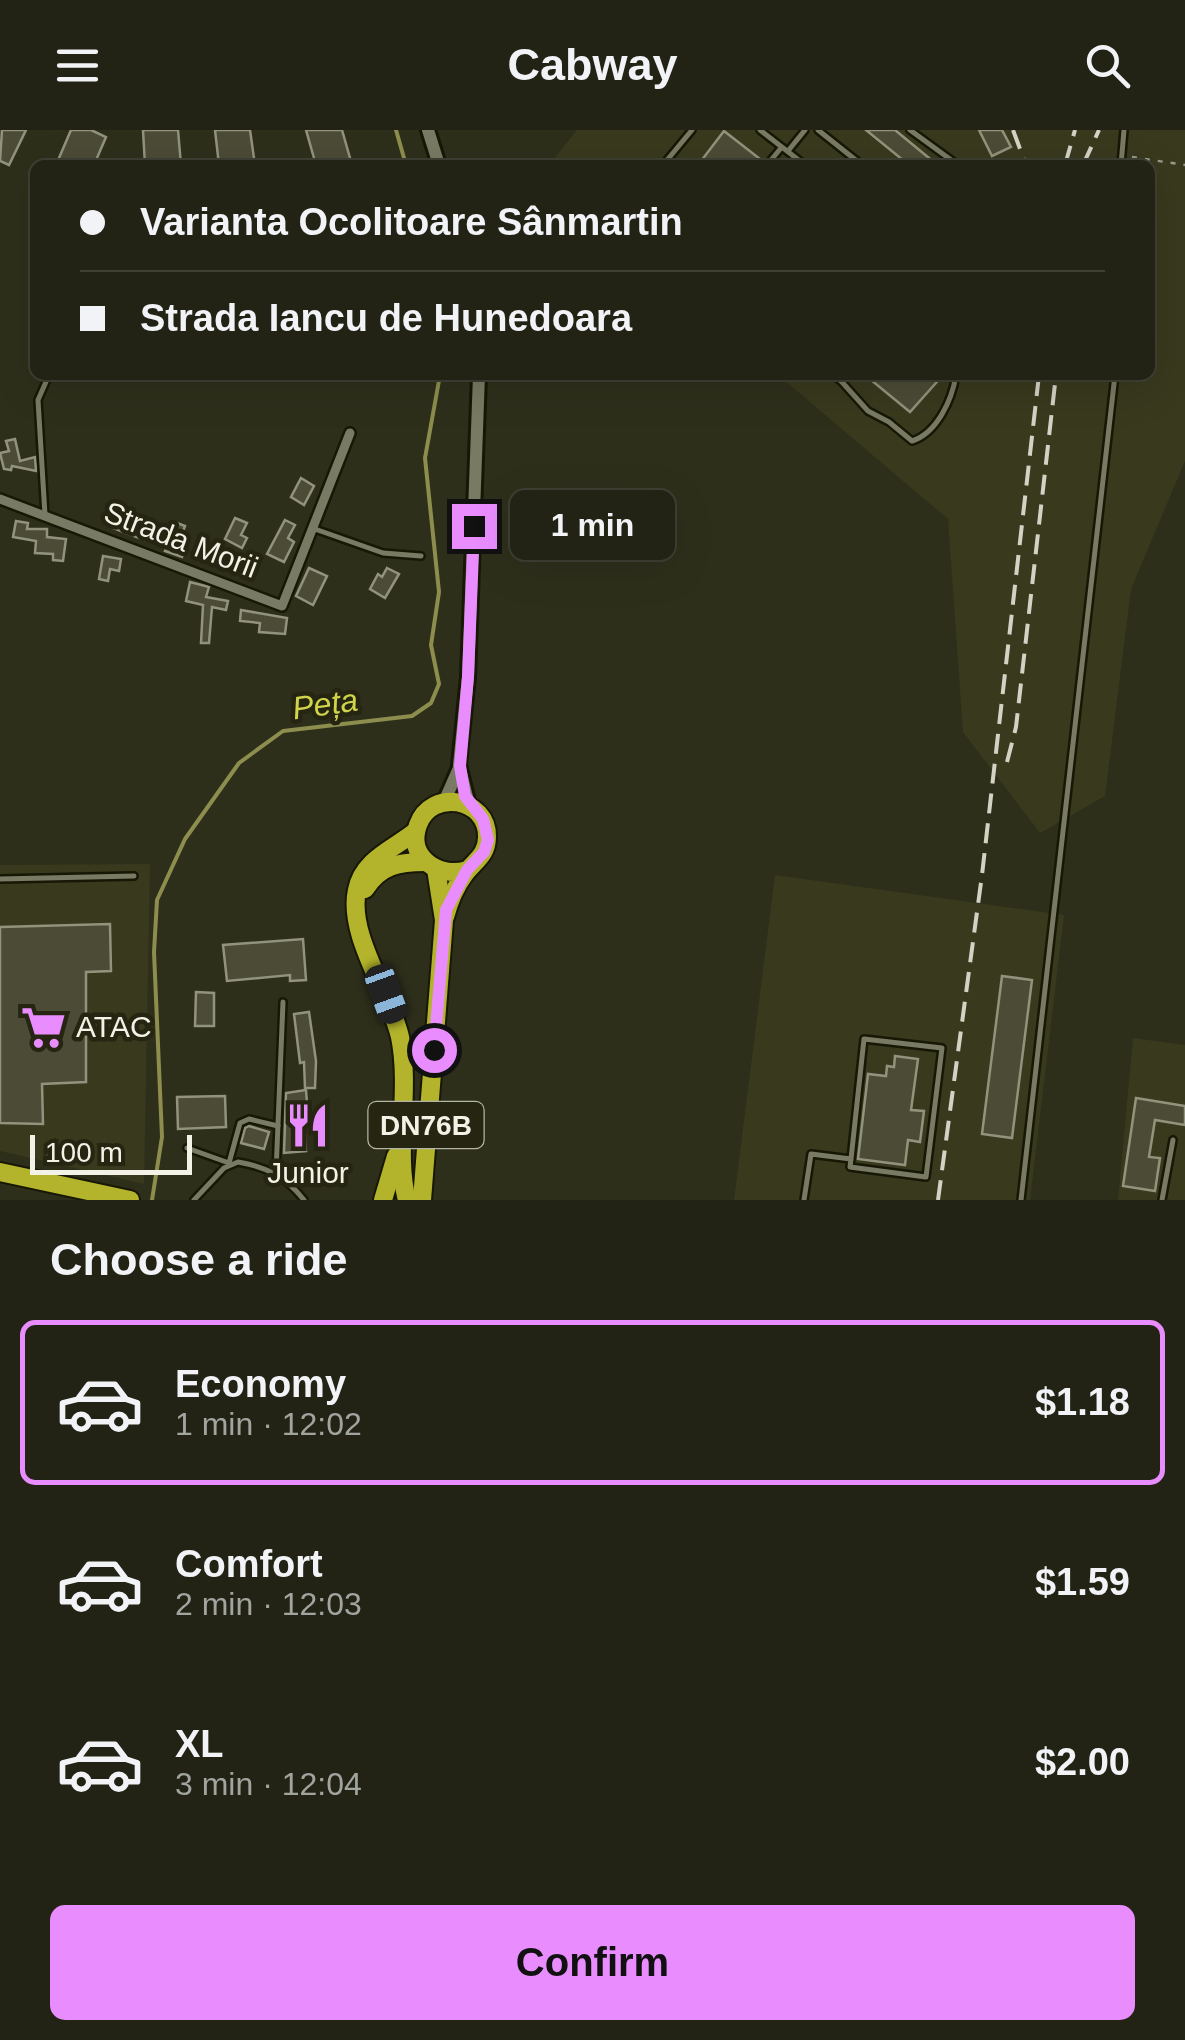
<!DOCTYPE html>
<html lang="en">
<head>
<meta charset="utf-8">
<style>
	:root { --surface:#222314; --page:#2a2b1d; --text:#f1f3f6; --muted:#a2a4a0; --line:#3f4034; --accent:#e98dfe }
	body { margin:0; font-family:Helvetica,sans-serif; background:var(--page); color:var(--text); height:100vh; display:flex; flex-direction:column; font-size:38px; white-space:nowrap }
	* { box-sizing:border-box; margin:0 }
	p { font-size:32px; color:var(--muted) }
	.icon { flex:none; width:55px; height:55px; fill:none; stroke:currentColor; stroke-width:2; stroke-linecap:round; stroke-linejoin:round }
	.map { position:relative; height:1070px; overflow:hidden }
	.sheet { display:flex; flex-direction:column; background:var(--surface); flex:1 }
	.sheet>* { flex:none }
	.guide { position:absolute; left:30px; top:30px; width:1125px; height:220px; border-radius:15px; box-shadow:0 10px 40px #0002,0 0 0 2px var(--line); display:grid; align-content:center; height:220px; padding:0 50px; background:var(--surface) }
	.scale { position:absolute; left:30px; bottom:25px; width:162px; box-sizing:border-box; padding-left:10px; border:5px solid #f2f3e6; border-top:0; font-size:28px; line-height:35px; white-space:nowrap; color:#f2f3e6; -webkit-text-stroke:8px #252512; paint-order:stroke }
	.end { position:absolute; width:45px; height:45px; margin:-22px; border:12px solid #e98dfe; background:#111; box-shadow:0 0 0 5px #111 }
	.from { border-radius:50% }
	.bubble { position:absolute; height:70px; border-radius:15px; background:var(--surface); box-shadow:0 10px 40px #0002,0 0 0 2px var(--line); font-size:32px; font-weight:700; line-height:70px; text-align:center }
	.car { position:absolute; width:30px; height:60px; margin:-30px -15px; border-radius:12px; box-shadow:0 0 8px 2px #0007; background:linear-gradient(#222 24%,#8ab4d8 0 40%,#222 0 76%,#8ab4d8 0 86%,#222 0) }
	.guide b { display:flex; align-items:center; gap:35px; height:95px; font-size:38px }
	.guide b+b { border-top:2px solid var(--line) }
	.guide i { width:25px; height:25px; background:var(--text) }
	ul { padding:0; list-style:none }
	li { display:flex; align-items:center; gap:30px; height:165px; margin:0 20px 15px; padding:0 30px; border:5px solid transparent; border-radius:15px }
	li div { flex:1 }
	li b { display:block; font-size:38px }
	li em { font-style:normal; font-weight:700 }
	li.selected { border-color:var(--accent) }
	li>.icon { width:90px; height:90px; stroke-width:1.5 }
	h2 { padding:0 50px; font-size:45px; line-height:120px }
	.button { display:flex; gap:20px; margin-top:auto; padding:20px 50px }
	.button a { flex:1; height:115px; border-radius:15px; background:var(--accent); color:#111; font-size:40px; font-weight:700; line-height:115px; text-align:center }
	header { display:flex; justify-content:space-between; align-items:center; height:130px; padding:0 50px; background:var(--surface); font-size:45px; font-weight:700 }
	.map>svg:first-child { display:block }
	.built { fill:#38391d }
	.lines { fill:none; stroke-linecap:round; stroke-linejoin:round }
	.stream { stroke:#8d8e4d; stroke-width:4 }
	.building { fill:#4b4b36; stroke:#92937c; stroke-width:2.5 }
	.lane-casing { stroke:#171705; stroke-width:10 }
	.street-casing { stroke:#171705; stroke-width:14 }
	.secondary-casing { stroke:#171705; stroke-width:18 }
	.highway-casing { stroke:#171705; stroke-width:22 }
	.path { stroke:#999a8a; stroke-width:2.5; stroke-dasharray:5 8; stroke-linecap:butt }
	.lane { stroke:#787a63; stroke-width:5 }
	.street { stroke:#787a63; stroke-width:9 }
	.secondary { stroke:#787a63; stroke-width:12 }
	.highway { stroke:#b3b42b; stroke-width:18 }
	.rail { stroke:#d2d3c5; stroke-width:4; stroke-dasharray:20 10; stroke-linecap:butt }
	.route { stroke:#e98dfe; stroke-width:12 }
	.labels { text-anchor:middle; stroke-width:9; stroke-linejoin:round; paint-order:stroke }
	.shield { fill:#252512; stroke:#b4b5a6; stroke-width:2.5 }
	.shield-label { font-size:28px; font-weight:bold; fill:#f2f3e6 }
	.street-label { font-size:30px; fill:#f2f3e6; stroke:#252512 }
	.poi-label { font-size:30px; fill:#f2f3e6; stroke:#252512; text-anchor:start }
	.water-label { font-size:32px; font-style:italic; fill:#d1d34a; stroke:#252512 }
</style>
</head>
<body>
<header><svg class="icon" aria-label="menu" viewBox="0 0 24 24"><path d="M4 6h16M4 12h16M4 18h16"/></svg>Cabway<svg class="icon" aria-label="search" viewBox="0 0 24 24"><circle cx="10" cy="10" r="6"/><path d="M15 15l6 6"/></svg></header>
<div class="map">
<svg width="1185" height="1070" viewBox="0 0 1185 1070">
	<rect width="100%" height="100%" fill="#2e2f1b"/>
	<g class="built">
		<path d="M577,0H1185V331L1131,459L1105,666L1040,703L963,602L948,389L778,245H1150V35H549Z"/>
		<path d="M150,734L144,1054L0,1021V735Z"/>
		<path d="M775,745L1064,785L1030,1070H734Z"/>
		<path d="M1133,908L1185,915V1070H1118Z"/>
	</g>
	<g class="lines">
		<g class="stream">
			<path d="M396,0L406,35"/>
			<path d="M152,1070L162,1007L154,822L157,770L185,709L239,633L283,601L412,586L431,573L439,554L431,515L439,462L425,328L440,245"/>
		</g>
	</g>
	<g class="building">
		<path d="M2,0H26L9,35L0,31Z"/>
		<path d="M71,0H91L106,7L94,35H56Z"/>
		<path d="M143,0H178L181,35H145Z"/>
		<path d="M215,0H250L255,35H219Z"/>
		<path d="M306,0H342L352,35H316Z"/>
		<path d="M866,0H895L929,28L923,35H909Z"/>
		<path d="M979,0H1002L1011,17L992,26Z"/>
		<path d="M724,1L760,29L756,35H698Z"/>
		<path d="M865,245H943L910,282Z"/>
		<path d="M15,309L20,331L35,327L36,341L12,336L11,340L4,339L0,323L9,321L6,311Z"/>
		<path d="M301,348L314,356L304,375L291,367Z"/>
		<path d="M121,379L152,390L144,410L113,398Z"/>
		<path d="M235,388L247,393L241,405L247,408L242,418L225,409Z"/>
		<path d="M285,390L295,395L288,408L294,412L284,432L267,424Z"/>
		<path d="M16,391L28,393L27,399H47V407L66,409L63,431L53,430V424L35,423L36,411L13,407Z"/>
		<path d="M177,393L185,396L181,407L189,410L182,427L165,421Z"/>
		<path d="M103,426L121,429L119,441L110,439L108,451L99,449Z"/>
		<path d="M309,438L327,446L313,475L296,466Z"/>
		<path d="M387,438L399,444L385,468L370,459L378,444L382,447Z"/>
		<path d="M190,452L209,457L206,467L228,471L226,480L212,477L209,513H201L203,475L186,471Z"/>
		<path d="M241,480L287,488L285,504L259,502L260,493L240,491Z"/>
		<path d="M110,794L111,841L86,842V952L42,954L43,994L0,993V797Z"/>
		<path d="M303,809L306,850L290,851V845L227,851L223,815Z"/>
		<path d="M1002,846L1032,850L1012,1008L982,1004Z"/>
		<path d="M196,862L214,863V896H195Z"/>
		<path d="M309,882L316,931L315,958H305L304,932L300,933L294,884Z"/>
		<path d="M895,926L918,929L911,980L924,981L920,1012L908,1010L905,1035L858,1029L868,944L886,946L887,936L894,937Z"/>
		<path d="M306,960L307,973H303L306,1021L284,1023L286,963Z"/>
		<path d="M225,966L226,997L178,999L177,967Z"/>
		<path d="M1136,968L1185,976V995L1155,990L1149,1027L1160,1028L1155,1061L1123,1056Z"/>
		<path d="M249,996L269,1002L264,1019L241,1013L245,998Z"/>
	</g>
	<g class="lines">
		<defs>
			<g id="lane">
				<path d="M760,0L805,35"/>
				<path d="M818,0L862,35"/>
				<path d="M910,0L958,35"/>
				<path d="M788,21L805,0"/>
				<path d="M663,35L692,0"/>
				<path d="M767,35L781,18"/>
				<path d="M1121,35L1124,0"/>
				<path d="M833,245L841,251L845,245"/>
				<path d="M841,251L868,281L889,292L912,311C937,303 952,270 956,245"/>
				<path d="M45,385L38,270L49,245"/>
				<path d="M312,398L383,423L421,426"/>
				<path d="M0,749L134,746"/>
				<path d="M187,1018L229,1033L240,993L249,989L278,996"/>
				<path d="M276,1043L283,872"/>
				<path d="M194,1070L224,1038L238,1032C267,1037 286,1047 304,1070"/>
				<path d="M804,1070L811,1024L851,1029L864,909L942,918L926,1047L850,1037L851,1029"/>
				<path d="M1021,1070L1115,245"/>
				<path d="M1162,1070L1173,1010"/>
			</g>
			<path id="street" d="M0,369L282,476L350,303"/>
			<g id="secondary">
				<path d="M428,0L439,35"/>
				<path d="M444,672L459,638"/>
				<path d="M469,675L459,635L468,547L479,245"/>
			</g>
			<g id="highway">
				<path d="M365,759C380,735 399,732 425,732"/>
				<path d="M445,787C449,772 455,757 464,745C474,731 487,726 487,707C488,668 431,658 418,695C406,727 439,749 467,740"/>
				<path d="M0,1042L130,1070"/>
				<path d="M383,1070L396,1026"/>
				<path d="M407,1070C394,1022 411,961 400,907C390,863 347,805 357,760C363,729 394,719 416,701"/>
				<path d="M422,1070L444,790L436,739"/>
			</g>
		</defs>
		<use href="#lane" class="lane-casing"/>
		<use href="#street" class="street-casing"/>
		<use href="#secondary" class="secondary-casing"/>
		<use href="#highway" class="highway-casing"/>
		<path class="path" d="M1132,27L1185,35"/>
		<use href="#lane" class="lane"/>
		<use href="#street" class="street"/>
		<use href="#secondary" class="secondary"/>
		<use href="#highway" class="highway"/>
		<g class="rail">
			<path d="M1013,0L1026,35"/>
			<path d="M1065,35L1075,0"/>
			<path d="M1083,35L1099,0"/>
			<path d="M1007,632L1016,597L1056,245"/>
			<path d="M938,1070L982,745L1039,245"/>
		</g>
	</g>
	<g class="lines">
		<path class="route" d="M434,920L446,780L467,740L484,722L488,710L483,689L465,666L460,636L468,547L474,396"/>
	</g>
	<defs>
		<symbol id="supermarket-bare" viewBox="-9 -9 18 18"><path d="M-6-5.5h2.5l.6 2H6L4.5 2H-2.5L-4.4-4H-6ZM-1.5 3.2a1.3 1.3 0 1 0 .1 0ZM3 3.2a1.3 1.3 0 1 0 .1 0Z" fill="#e98dfe" stroke="#252512" stroke-width="2.5" paint-order="stroke"/></symbol>
		<symbol id="restaurant-bare" viewBox="-9 -9 18 18"><path d="M-5-6h1v4h1v-4h1v4h1v-4h1v5L-1.5 .5V6h-2V.5L-5-1ZM5-6V6H3V1.5H1.5Q1.5-4 5-6Z" fill="#e98dfe" stroke="#252512" stroke-width="2.5" paint-order="stroke"/></symbol>
	</defs>
	<g fill-rule="evenodd">
		<use href="#supermarket-bare" x="12" y="866" width="63" height="63"/>
		<use href="#restaurant-bare" x="276" y="964" width="63" height="63"/>
	</g>
	<g class="labels">
		<rect class="shield" x="368.5" y="972" width="115" height="46" rx="8"/>
		<g class="shield-label">
			<text x="426" y="1005">DN76B</text>
		</g>
		<g class="street-label">
			<text transform="translate(181 410) rotate(21)" y="10">Strada Morii</text>
		</g>
		<g class="poi-label">
			<text x="76" y="907">ATAC</text>
			<text x="308" y="1053" text-anchor="middle">Junior</text>
		</g>
		<g class="water-label">
			<text transform="translate(325 574) rotate(-8)" y="11">Peța</text>
		</g>
	</g>
</svg>
<div class="scale">100 m</div>
<i class="end from" style="left:434px;top:920px"></i>
<i class="end" style="left:474px;top:396px"></i>
<div class="bubble" style="left:510px;top:360px;width:165px">1 min</div>
<i class="car" style="left:386px;top:864px;rotate:160deg"></i>
<div class="guide">
<b><i class="from"></i>Varianta Ocolitoare Sânmartin</b>
<b><i></i>Strada Iancu de Hunedoara</b>
</div>
</div>
<section class="sheet">
<h2>Choose a ride</h2>
<ul>
<li class="selected"><svg class="icon" aria-label="car" viewBox="0 0 24 24"><path d="M5 17H2v-5l4-1 3-4h7l3 4 3 1v5h-3M9 17h6M6 11h13"/><circle cx="7" cy="17" r="2"/><circle cx="17" cy="17" r="2"/></svg><div><b>Economy</b><p>1 min · 12:02</p></div><em>$1.18</em></li>
<li><svg class="icon" aria-label="car" viewBox="0 0 24 24"><path d="M5 17H2v-5l4-1 3-4h7l3 4 3 1v5h-3M9 17h6M6 11h13"/><circle cx="7" cy="17" r="2"/><circle cx="17" cy="17" r="2"/></svg><div><b>Comfort</b><p>2 min · 12:03</p></div><em>$1.59</em></li>
<li><svg class="icon" aria-label="car" viewBox="0 0 24 24"><path d="M5 17H2v-5l4-1 3-4h7l3 4 3 1v5h-3M9 17h6M6 11h13"/><circle cx="7" cy="17" r="2"/><circle cx="17" cy="17" r="2"/></svg><div><b>XL</b><p>3 min · 12:04</p></div><em>$2.00</em></li>
</ul>
<div class="button"><a>Confirm</a></div>
</section>
</body>
</html>
